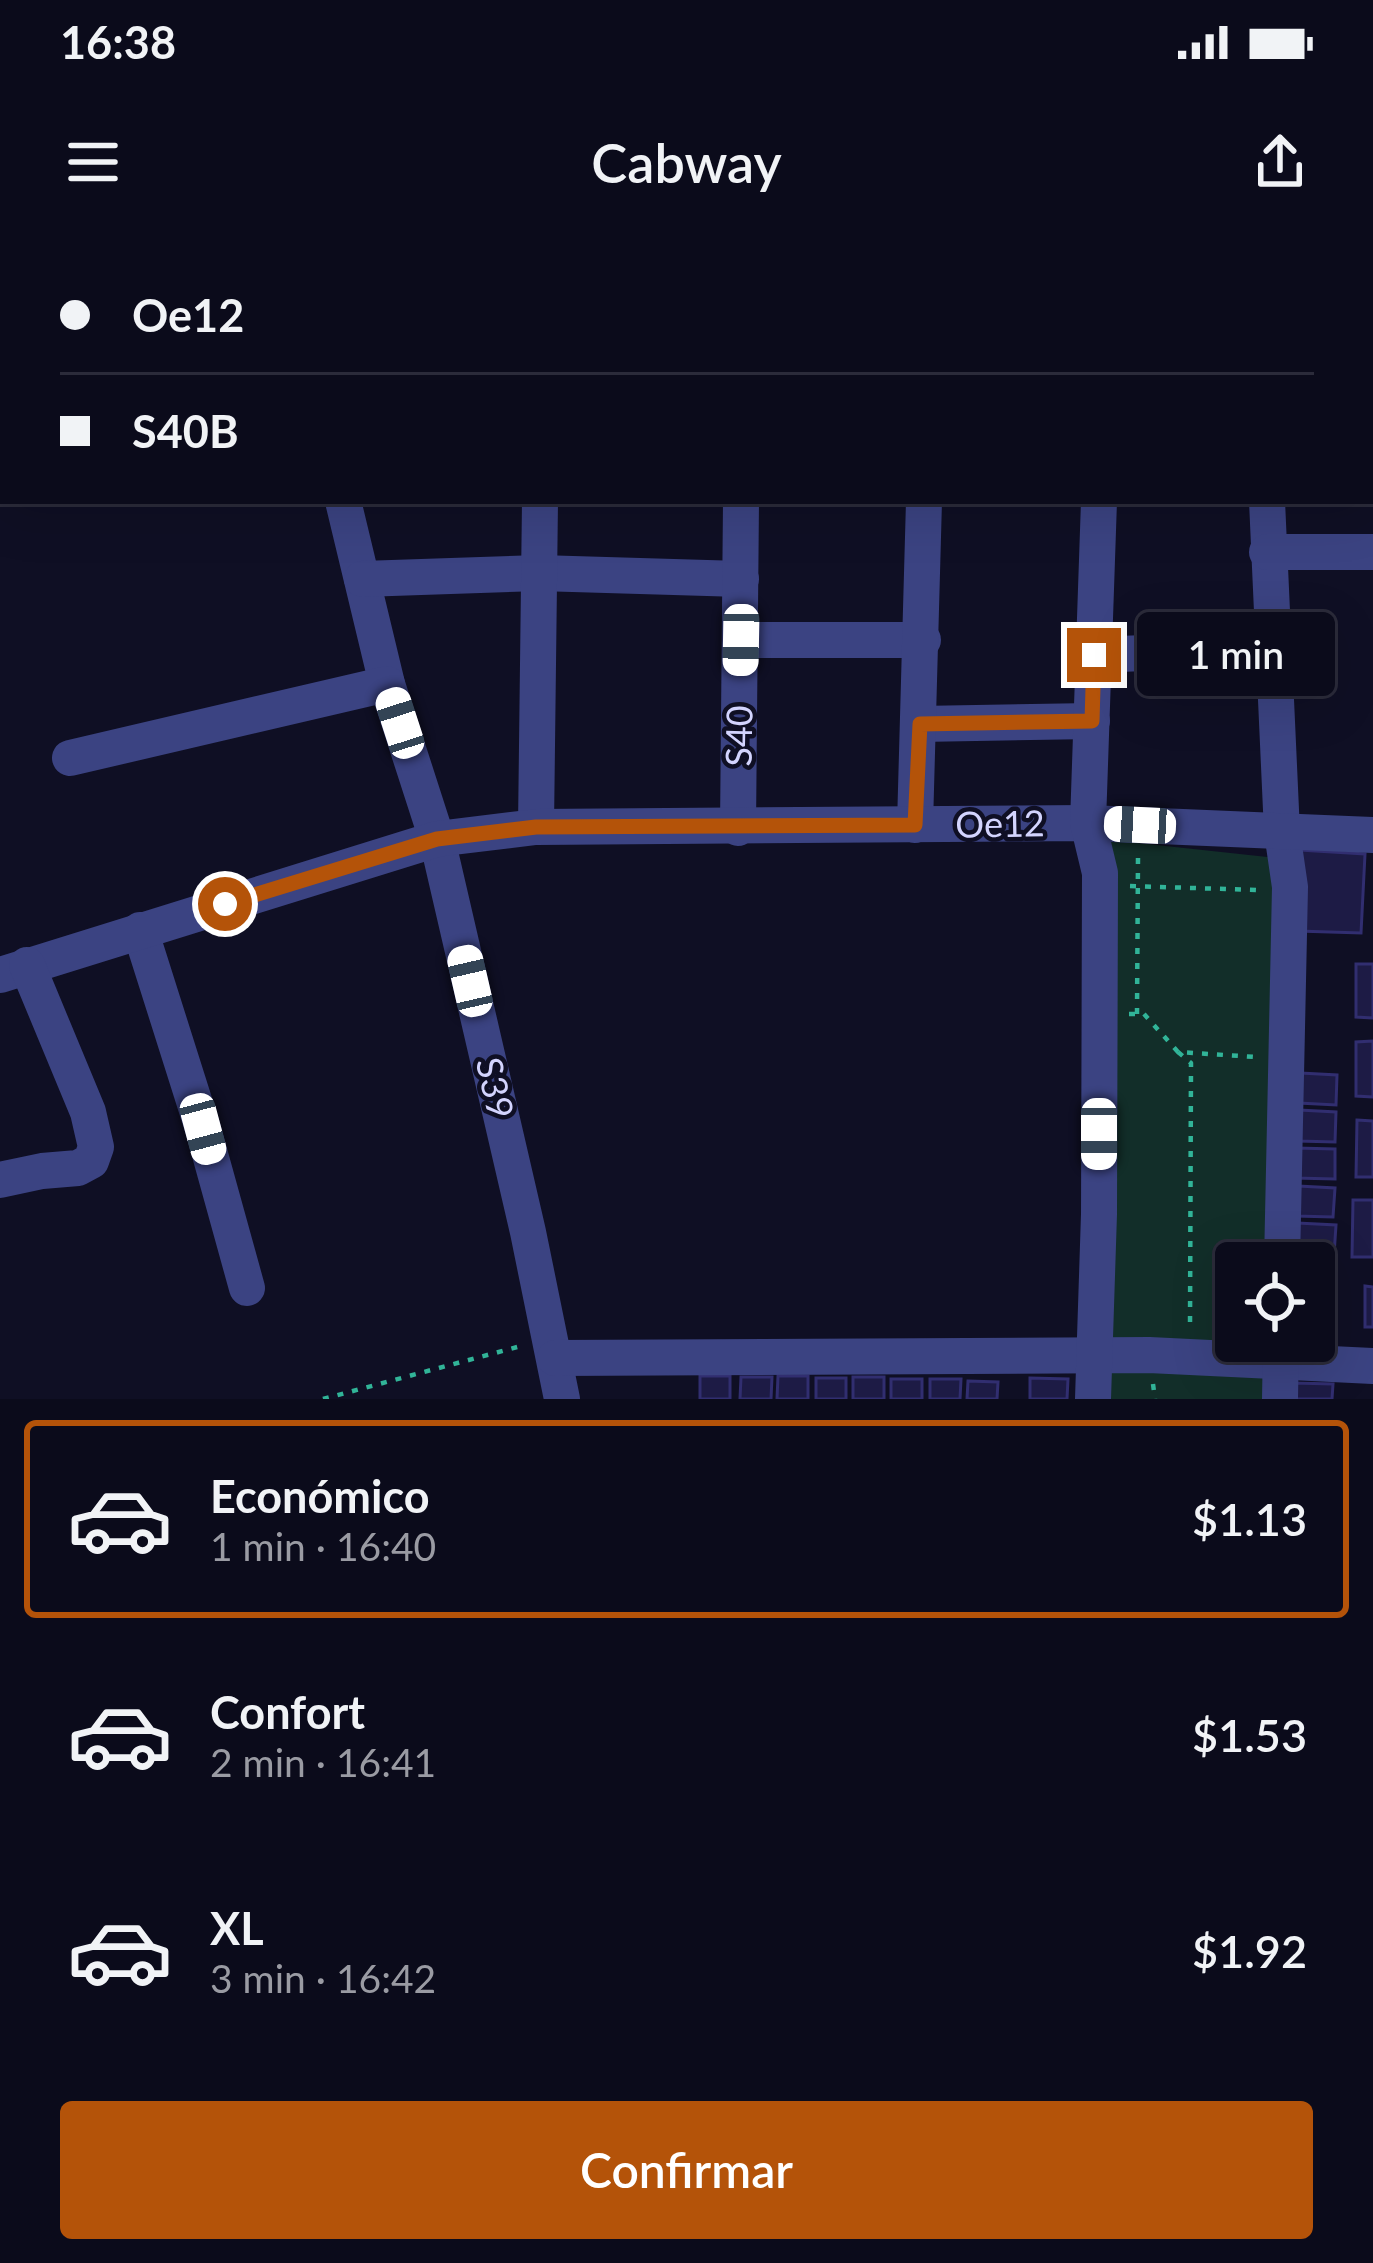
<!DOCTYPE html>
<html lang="es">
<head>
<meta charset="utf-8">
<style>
	:root { --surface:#0b0b1b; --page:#191928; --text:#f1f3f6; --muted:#9a9ba3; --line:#2b2b3a; --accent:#b45309 }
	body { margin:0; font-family:Lato,sans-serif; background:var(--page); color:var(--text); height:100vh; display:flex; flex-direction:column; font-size:45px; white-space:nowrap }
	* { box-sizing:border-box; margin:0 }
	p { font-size:39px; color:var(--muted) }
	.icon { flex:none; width:66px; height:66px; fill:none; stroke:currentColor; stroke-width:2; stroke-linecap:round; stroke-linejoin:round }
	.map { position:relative; height:1159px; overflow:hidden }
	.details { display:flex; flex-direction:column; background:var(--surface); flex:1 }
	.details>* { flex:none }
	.hud { position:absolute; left:0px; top:0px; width:1374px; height:264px; box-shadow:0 12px 48px #0002,0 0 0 3px var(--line); display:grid; align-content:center; height:264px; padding:0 60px; background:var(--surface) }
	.fabs { position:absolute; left:1215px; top:1002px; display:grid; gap:24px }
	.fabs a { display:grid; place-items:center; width:120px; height:120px; border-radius:12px; background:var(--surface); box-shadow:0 12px 48px #0002,0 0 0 3px var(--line); font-size:60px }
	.end { position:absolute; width:54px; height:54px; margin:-27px; border:15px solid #b45309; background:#fff; box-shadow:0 0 0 6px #fff }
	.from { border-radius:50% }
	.bubble { position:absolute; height:84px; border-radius:12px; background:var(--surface); box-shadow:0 12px 48px #0002,0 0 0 3px var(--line); font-size:39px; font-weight:600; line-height:84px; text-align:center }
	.car { position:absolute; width:36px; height:72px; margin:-36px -18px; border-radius:15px; box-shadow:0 0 9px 3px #0007; background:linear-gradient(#fff 24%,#345 0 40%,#fff 0 76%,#345 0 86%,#fff 0) }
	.hud b { display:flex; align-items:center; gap:42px; height:114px; font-size:45px }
	.hud b+b { border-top:3px solid var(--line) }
	.hud i { width:30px; height:30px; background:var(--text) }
	ul { padding:21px 0 0; list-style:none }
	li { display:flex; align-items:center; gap:36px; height:198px; margin:0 24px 18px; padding:0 36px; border:6px solid transparent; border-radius:12px }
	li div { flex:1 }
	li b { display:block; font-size:45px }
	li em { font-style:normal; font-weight:600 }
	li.on { border-color:var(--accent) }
	li>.icon { width:108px; height:108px; stroke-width:1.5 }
	.action { display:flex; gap:24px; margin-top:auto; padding:24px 60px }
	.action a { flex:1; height:138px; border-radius:12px; background:var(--accent); color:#fff; font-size:48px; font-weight:600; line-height:138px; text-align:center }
	.status { display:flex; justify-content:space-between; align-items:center; height:84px; padding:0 60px; background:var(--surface); direction:ltr }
	.status svg { height:33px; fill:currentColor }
	header { display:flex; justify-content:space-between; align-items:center; height:156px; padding:0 60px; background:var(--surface); font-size:54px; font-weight:600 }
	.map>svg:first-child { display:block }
	.green { fill:#122e29 }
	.building { fill:#1d1b45; stroke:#312e70; stroke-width:3 }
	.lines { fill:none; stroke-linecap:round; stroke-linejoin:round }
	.path { stroke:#31b498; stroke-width:4.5; stroke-dasharray:6 9; stroke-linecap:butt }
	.minor { stroke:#3b4382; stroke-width:36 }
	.route { stroke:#b45309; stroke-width:15 }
	.labels { text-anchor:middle; stroke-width:9; stroke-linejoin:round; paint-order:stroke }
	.street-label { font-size:36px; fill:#d3d4fe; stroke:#0f0f24 }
</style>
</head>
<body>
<div class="status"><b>16:38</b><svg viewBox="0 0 49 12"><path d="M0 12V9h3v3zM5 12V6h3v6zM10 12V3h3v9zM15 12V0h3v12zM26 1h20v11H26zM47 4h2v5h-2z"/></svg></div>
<header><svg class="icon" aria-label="menu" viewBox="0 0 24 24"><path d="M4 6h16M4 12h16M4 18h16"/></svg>Cabway<svg class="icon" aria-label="share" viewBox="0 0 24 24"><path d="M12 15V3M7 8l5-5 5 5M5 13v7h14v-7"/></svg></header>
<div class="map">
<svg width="1373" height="1159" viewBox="0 0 1373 1159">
	<rect width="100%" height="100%" fill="#0f0f24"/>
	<g class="green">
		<path d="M1110,600L1276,618L1269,1023H1236V1101H1268V1108L1110,1102Z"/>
		<path d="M1110,1126L1269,1135V1159H1110Z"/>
	</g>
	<g class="building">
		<path d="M1299,610L1365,614L1361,693L1298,691Z"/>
		<path d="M1356,724H1373V778L1356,777Z"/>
		<path d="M1373,801V857L1356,856V802Z"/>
		<path d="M1300,833L1337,835L1336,865L1299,863Z"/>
		<path d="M1299,870L1336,872L1335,902L1298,901Z"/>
		<path d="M1357,880L1373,881V937H1356Z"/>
		<path d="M1296,908L1335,909V939L1295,938Z"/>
		<path d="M1298,946L1335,948L1333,977L1296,976Z"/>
		<path d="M1353,960H1373V1017H1352Z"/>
		<path d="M1297,983L1336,985L1334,1015L1295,1013Z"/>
		<path d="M1296,1020L1334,1021V1052H1314V1023Z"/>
		<path d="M1365,1046L1373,1047V1087H1365Z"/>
		<path d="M1314,1060L1333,1061L1332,1092L1314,1091Z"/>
		<rect x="700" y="1136" width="30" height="23"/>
		<path d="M778,1136H808V1159H777Z"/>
		<path d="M741,1137H772L771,1159H740Z"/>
		<rect x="853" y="1137" width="31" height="22"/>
		<rect x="816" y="1138" width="30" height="21"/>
		<path d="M1030,1138L1068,1139L1067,1159H1030Z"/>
		<rect x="891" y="1139" width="31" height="20"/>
		<path d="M930,1139H961L960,1159H930Z"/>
		<path d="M968,1141L998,1142L997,1159H967Z"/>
		<path d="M1293,1143L1333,1144L1332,1159H1293Z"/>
	</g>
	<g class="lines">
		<g class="path">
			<path d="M1130,646L1256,650"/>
			<path d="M1129,774H1144L1178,812L1256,817"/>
			<path d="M1137,774L1138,617"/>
			<path d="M1178,812L1191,823L1190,1088"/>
			<path d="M1153,1144L1155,1159"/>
			<path d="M323,1159L521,1106"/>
		</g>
		<g class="minor">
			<path d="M270,0L271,3"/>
			<path d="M741,0V3"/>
			<path d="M923,0V3"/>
			<path d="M1104,0V3"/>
			<path d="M1264,0V3"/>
			<path d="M542,3V0"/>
			<path d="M0,175H3"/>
			<path d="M343,261L387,444L437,599L528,992L562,1159"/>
			<path d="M1267,261L1282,592L1290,647L1282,1023"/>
			<path d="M1267,312H1373"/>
			<path d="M362,339L539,333L741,339"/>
			<path d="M741,400H923"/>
			<path d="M1094,415L1272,408"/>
			<path d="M919,484L1092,481"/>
			<path d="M70,518L387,444"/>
			<path d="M915,585L924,261"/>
			<path d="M536,587L540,261"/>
			<path d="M738,588L741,261"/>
			<path d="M140,690L203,889L247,1048"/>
			<path d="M0,735L437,599L536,587L1088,583L1373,595"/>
			<path d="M0,940L42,931L78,928L91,921L96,907L88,872L27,725"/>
			<path d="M555,1118L1149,1115L1373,1126"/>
			<path d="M1093,1159L1099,974L1100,633L1088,583L1099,261"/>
			<path d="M1280,1159L1281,1101"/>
		</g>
	</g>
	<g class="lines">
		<path class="route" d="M225,664L437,599L536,587L915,585L920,484L1092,481L1094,415"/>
	</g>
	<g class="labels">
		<g class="street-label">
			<text transform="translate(739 496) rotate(-89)" y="13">S40</text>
			<text transform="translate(1000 584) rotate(-1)" y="13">Oe12</text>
			<text transform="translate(495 848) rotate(77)" y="13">S39</text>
		</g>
	</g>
</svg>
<div class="fabs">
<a><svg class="icon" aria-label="locate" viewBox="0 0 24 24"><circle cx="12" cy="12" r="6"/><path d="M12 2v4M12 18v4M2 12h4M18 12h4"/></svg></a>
</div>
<i class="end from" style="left:225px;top:664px"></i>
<i class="end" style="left:1094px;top:415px"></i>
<div class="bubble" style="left:1137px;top:372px;width:198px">1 min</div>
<i class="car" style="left:741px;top:400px;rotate:181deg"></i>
<i class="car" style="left:400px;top:483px;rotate:342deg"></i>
<i class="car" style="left:1140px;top:585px;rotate:273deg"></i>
<i class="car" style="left:470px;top:741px;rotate:347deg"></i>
<i class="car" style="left:203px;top:889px;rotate:165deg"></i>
<i class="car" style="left:1099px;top:894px;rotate:180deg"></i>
<div class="hud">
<b><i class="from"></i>Oe12</b>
<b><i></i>S40B</b>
</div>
</div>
<section class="details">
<ul>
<li class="on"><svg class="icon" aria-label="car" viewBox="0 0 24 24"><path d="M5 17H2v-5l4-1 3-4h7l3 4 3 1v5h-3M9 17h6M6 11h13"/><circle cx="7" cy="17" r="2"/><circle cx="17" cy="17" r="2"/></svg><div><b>Económico</b><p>1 min · 16:40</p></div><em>$1.13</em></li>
<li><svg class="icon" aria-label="car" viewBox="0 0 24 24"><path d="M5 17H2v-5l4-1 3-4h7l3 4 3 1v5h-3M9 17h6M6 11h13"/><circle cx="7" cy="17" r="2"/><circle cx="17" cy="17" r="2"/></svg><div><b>Confort</b><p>2 min · 16:41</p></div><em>$1.53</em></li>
<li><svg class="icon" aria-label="car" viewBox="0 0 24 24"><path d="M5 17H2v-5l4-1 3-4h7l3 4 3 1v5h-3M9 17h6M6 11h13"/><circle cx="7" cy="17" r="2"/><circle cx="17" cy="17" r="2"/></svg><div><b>XL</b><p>3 min · 16:42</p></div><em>$1.92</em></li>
</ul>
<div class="action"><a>Confirmar</a></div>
</section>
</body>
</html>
